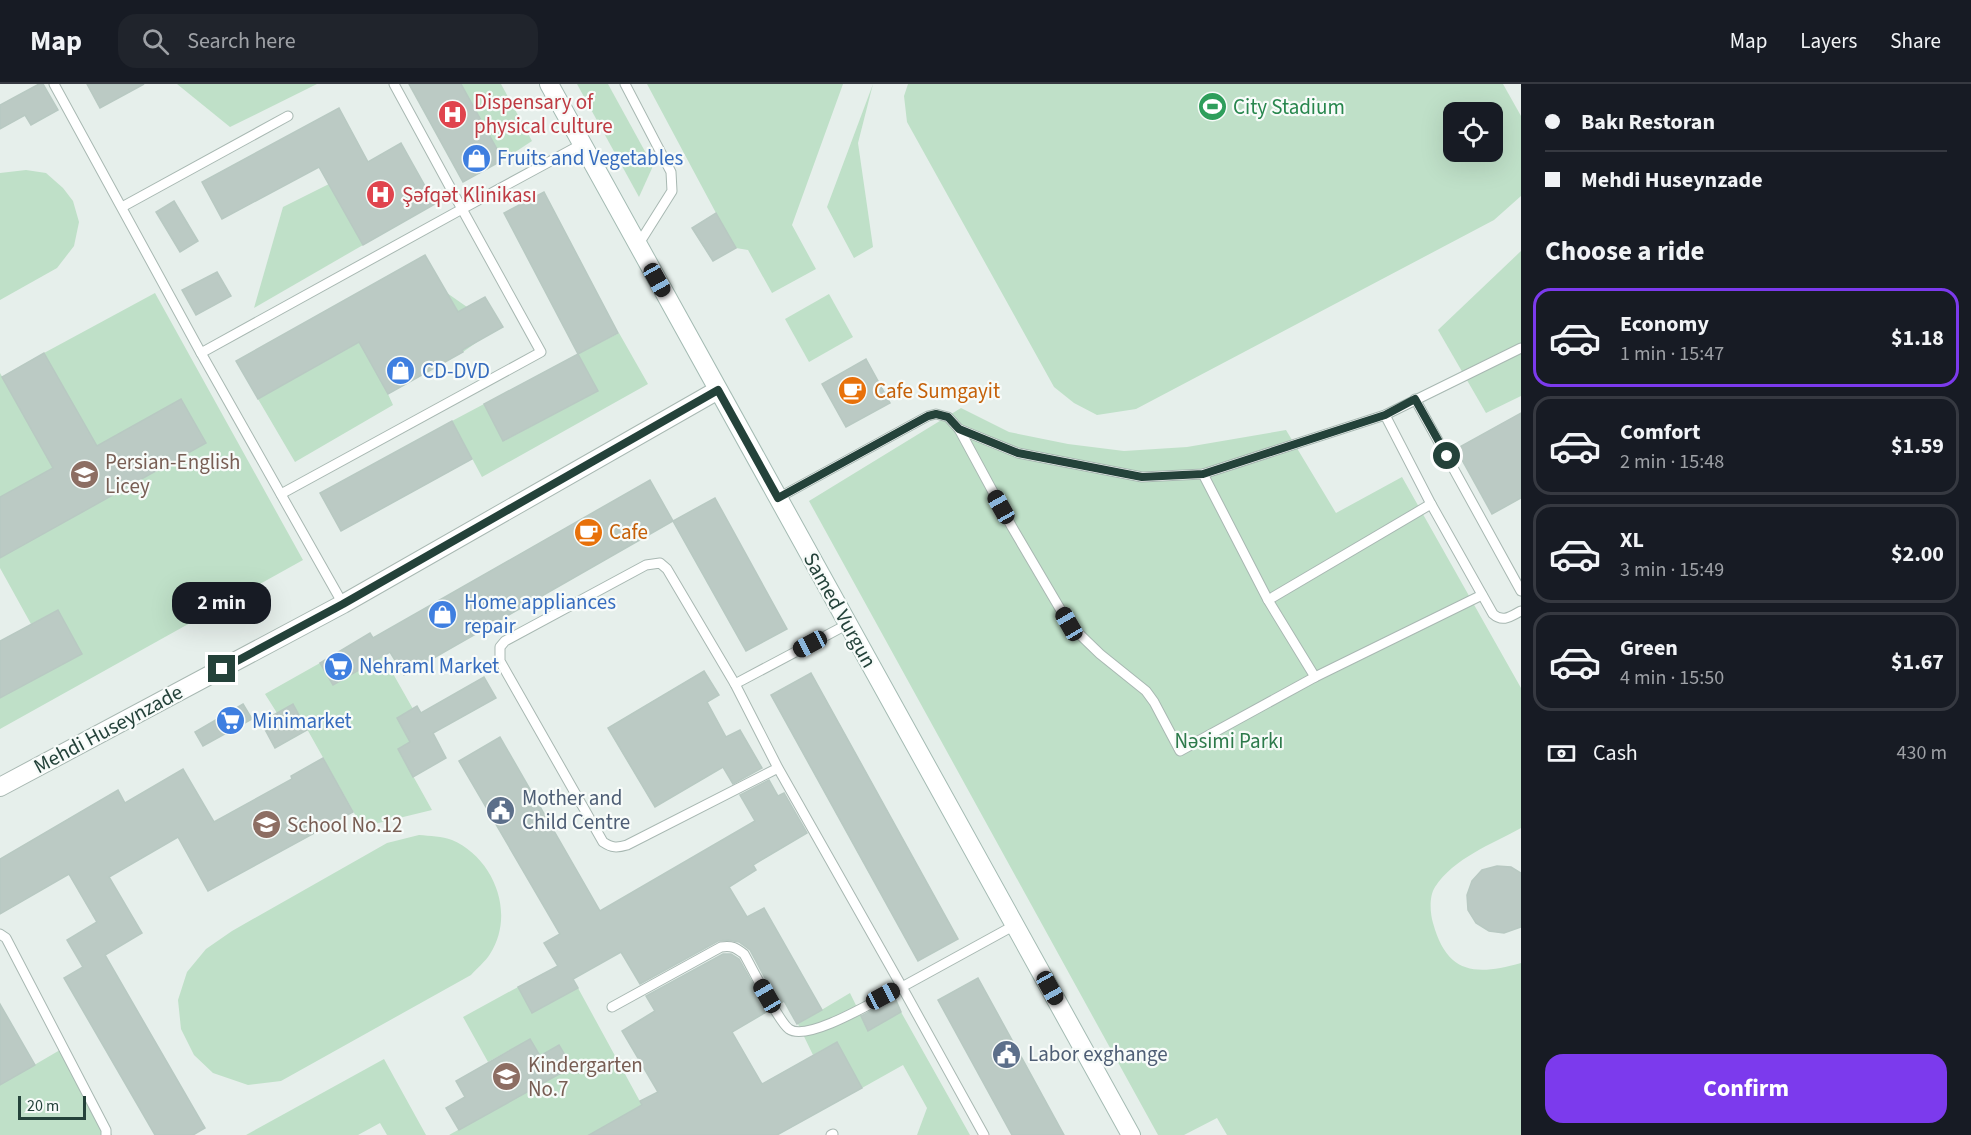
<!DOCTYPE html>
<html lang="en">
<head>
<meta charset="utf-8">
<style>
	:root { --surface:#171b24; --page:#20242c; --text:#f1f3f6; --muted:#9ea1a6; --line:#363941; --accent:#7c3aed }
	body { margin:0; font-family:"Source Sans 3",sans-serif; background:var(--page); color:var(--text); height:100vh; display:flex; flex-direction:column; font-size:22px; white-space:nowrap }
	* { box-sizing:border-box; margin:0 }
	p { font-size:20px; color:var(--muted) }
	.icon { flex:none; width:33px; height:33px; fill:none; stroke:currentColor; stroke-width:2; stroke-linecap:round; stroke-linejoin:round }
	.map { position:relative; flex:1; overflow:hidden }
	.panel { display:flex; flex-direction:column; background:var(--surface); width:450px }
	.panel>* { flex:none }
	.guide { display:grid; align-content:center; height:132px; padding:0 24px; background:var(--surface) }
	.fabs { position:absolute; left:1443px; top:18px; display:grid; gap:12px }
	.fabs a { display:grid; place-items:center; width:60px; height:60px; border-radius:12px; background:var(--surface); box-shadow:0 6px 24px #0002; font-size:30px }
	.scale { position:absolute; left:18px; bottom:15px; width:68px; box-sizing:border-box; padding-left:6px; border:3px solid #24423a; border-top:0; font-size:16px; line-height:21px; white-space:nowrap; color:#24423a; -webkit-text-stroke:4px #f7fbf9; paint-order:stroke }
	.end { position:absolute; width:27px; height:27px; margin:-14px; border:8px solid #24423a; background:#fff; box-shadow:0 0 0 3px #fff }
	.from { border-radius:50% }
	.bubble { position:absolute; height:42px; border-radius:18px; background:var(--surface); box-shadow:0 6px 24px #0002; font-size:20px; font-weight:700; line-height:42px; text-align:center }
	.car { position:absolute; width:18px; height:36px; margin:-18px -9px; border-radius:8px; box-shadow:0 0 4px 2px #0007; background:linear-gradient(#222 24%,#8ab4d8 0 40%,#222 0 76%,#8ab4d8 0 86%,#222 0) }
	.guide b { display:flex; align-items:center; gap:21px; height:57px; font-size:22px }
	.guide b+b { border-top:2px solid var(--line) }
	.guide i { width:15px; height:15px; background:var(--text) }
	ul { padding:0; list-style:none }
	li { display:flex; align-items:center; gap:18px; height:99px; margin:0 12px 9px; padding:0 12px; border:3px solid var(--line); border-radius:18px }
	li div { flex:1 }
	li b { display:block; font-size:22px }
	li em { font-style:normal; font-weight:700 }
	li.current { border-color:var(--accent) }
	li>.icon { width:54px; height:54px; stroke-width:1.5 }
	h2 { padding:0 24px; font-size:27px; line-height:72px }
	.pay { display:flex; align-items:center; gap:15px; height:66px; padding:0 24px; font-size:22px }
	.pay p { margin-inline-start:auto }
	.cta { display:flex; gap:12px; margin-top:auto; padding:12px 24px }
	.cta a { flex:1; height:69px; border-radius:18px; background:var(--accent); color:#fff; font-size:24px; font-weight:700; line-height:69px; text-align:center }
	header { display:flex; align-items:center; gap:36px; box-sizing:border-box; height:84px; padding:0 30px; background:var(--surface); border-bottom:2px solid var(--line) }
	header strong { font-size:28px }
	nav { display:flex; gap:33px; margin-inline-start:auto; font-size:21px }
	.search { width:420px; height:54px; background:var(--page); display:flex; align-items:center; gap:15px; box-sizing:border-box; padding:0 21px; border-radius:18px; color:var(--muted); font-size:22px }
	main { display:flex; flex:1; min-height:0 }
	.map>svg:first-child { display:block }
	.green { fill:#bfe0c8; fill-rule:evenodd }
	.building { fill:#bbcac4; stroke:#b8c9c2; stroke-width:1.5 }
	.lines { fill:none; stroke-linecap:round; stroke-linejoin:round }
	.lane-casing { stroke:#a8b8b2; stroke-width:11 }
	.street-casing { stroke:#a8b8b2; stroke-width:20 }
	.secondary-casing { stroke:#a4bbb3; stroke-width:20 }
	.lane { stroke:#fff; stroke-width:9 }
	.street { stroke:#fff; stroke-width:18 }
	.secondary { stroke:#fff; stroke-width:18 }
	.route { stroke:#24423a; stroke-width:8 }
	.labels { text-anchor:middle; stroke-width:4.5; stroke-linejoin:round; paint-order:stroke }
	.health-label { font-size:21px; fill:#be3a42; stroke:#f7fbf9; text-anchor:start }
	.leisure-label { font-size:21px; fill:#27864d; stroke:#f7fbf9; text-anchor:start }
	.shop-label { font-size:21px; fill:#366cbe; stroke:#f7fbf9; text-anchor:start }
	.food-label { font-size:21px; fill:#c56008; stroke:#f7fbf9; text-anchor:start }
	.education-label { font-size:21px; fill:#785e54; stroke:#f7fbf9; text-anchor:start }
	.street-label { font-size:21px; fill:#24423a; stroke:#f7fbf9 }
	.park-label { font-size:21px; fill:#2d7a4b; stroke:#f7fbf9 }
	.service-label { font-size:21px; fill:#4e5e75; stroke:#f7fbf9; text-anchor:start }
</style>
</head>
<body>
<header>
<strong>Map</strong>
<div class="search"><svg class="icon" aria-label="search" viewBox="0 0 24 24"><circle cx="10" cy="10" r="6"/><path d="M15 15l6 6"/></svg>Search here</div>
<nav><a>Map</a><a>Layers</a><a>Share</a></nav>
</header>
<main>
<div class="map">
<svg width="1521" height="1051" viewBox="0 0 1521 1051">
	<rect width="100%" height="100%" fill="#e6efeb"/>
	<g class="green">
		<path d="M177,0H317L230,43Z"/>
		<path d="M461,0H501L532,57L503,76Z"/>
		<path d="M577,0H608L653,82L639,113Z"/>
		<path d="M647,0H843L792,141L816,185L772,209L748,166L736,164L716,129Z"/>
		<path d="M873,0L858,59L873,163L854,174L827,123Z"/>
		<path d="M908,0H1503L1521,32V112L1494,136L1136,325L1097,331L1074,319L1054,303L907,38L904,12ZM1492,28V68H1454V28Z"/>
		<path d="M26,86L46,89L63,104L73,117L79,138L74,162L57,184L0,216V89Z"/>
		<path d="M329,100L363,161L254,224L283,123Z"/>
		<path d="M1521,167V312L1486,329L1438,246Z"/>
		<path d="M155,209L303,476L0,645V614L82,570L58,526L31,540L0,484V474L206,359L181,315L97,362L44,269Z"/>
		<path d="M447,209L467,223L484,253L463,268L448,241L388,310L393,321L295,378L258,315Z"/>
		<path d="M829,210L853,253L809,278L785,235Z"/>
		<path d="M619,249L648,300L482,393L452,337L484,320L504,357L598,307L578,270Z"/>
		<path d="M0,289L53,384L0,413Z"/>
		<path d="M961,324L1009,348L1068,360L1124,367L1187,363L1286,346L1336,429L1402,393L1521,604V744C1492,760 1454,774 1435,803C1429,812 1430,829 1433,839C1447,890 1475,892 1521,879V1051H1227L1217,1034L1184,1051H1158L809,417Z"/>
		<path d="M383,572L413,625L397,634L410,658L398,665L432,726L362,743L293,620L277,629L265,610L320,579L333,601Z"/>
		<path d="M419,751C430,752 442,752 452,756C494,774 516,830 490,870C485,878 477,884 471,891L281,997L248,1001L213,989L194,971L181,945L178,916L187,888L206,865L232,847L387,759Z"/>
		<path d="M518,903L532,929L578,904L655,1045L598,1051H449L571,983L559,961L540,972L530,955L488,978L463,933Z"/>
		<path d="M850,909L868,946L901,928L970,1051H917L927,1024L903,981L862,1004L837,958L813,971L798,940Z"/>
		<path d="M60,966L112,1051H0V1001Z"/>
		<path d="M384,975L426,1051H387L380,1039L358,1051H246Z"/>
	</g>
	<g class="building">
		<path d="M39,0H43L58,26L31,41L25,31L0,45V21Z"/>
		<path d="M87,0H144L100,24Z"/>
		<path d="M409,0H461L503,76L463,98Z"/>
		<path d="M339,24L368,78L401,59L435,120L363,161L319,83L222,135L202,98Z"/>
		<path d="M544,108L618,249L578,270L504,129Z"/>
		<path d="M174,117L198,157L180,168L156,128Z"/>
		<path d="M716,129L736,164L713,177L692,144Z"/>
		<path d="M425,171L458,228L485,213L503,243L462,266L463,268L388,310L359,258L258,315L236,277Z"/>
		<path d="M217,188L231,212L196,231L182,206Z"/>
		<path d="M44,269L97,362L181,315L206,359L0,474V413L53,384L2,293Z"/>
		<path d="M578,270L598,307L503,357L484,320Z"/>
		<path d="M866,275L890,319L846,343L822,300Z"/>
		<path d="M1521,329V414L1492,430L1456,365Z"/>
		<path d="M452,337L472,375L341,447L320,409Z"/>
		<path d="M650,396L673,437L404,591L390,568L333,601L320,579L370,549L373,554Z"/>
		<path d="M715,414L787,545L746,567L673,437Z"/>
		<path d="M58,526L82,570L0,614V557Z"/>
		<path d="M704,587L719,611L707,618L726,653L740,646L762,684L733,700L723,683L655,723L608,644Z"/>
		<path d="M811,589L958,855L918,877L771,611Z"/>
		<path d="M484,593L496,614L433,649L446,674L413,693L398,665L410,658L397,634L417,622L421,629Z"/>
		<path d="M243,620L252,635L203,662L195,648Z"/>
		<path d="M293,620L307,646L275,664L261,638Z"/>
		<path d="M500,653L600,827L755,737L740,711L769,696L778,712L784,709L807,749L753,781L756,786L729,803L747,833L764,824L822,926L797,940L784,917L779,920L750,866L739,858L728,856L718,857L640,900L621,868L573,895L578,904L532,929L518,903L558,882L544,859L560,850L459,677Z"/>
		<path d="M323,674L353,728L208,807L178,753L109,793L142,849L105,871L205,1044L193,1051H155L64,894L83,883L67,856L97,838L69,790L0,830V775L118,706L125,719L183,685L214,738L292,695L291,692Z"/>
		<path d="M1497,782L1511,783L1521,789V843L1504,849L1489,847L1476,839L1468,826L1467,811L1472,797L1482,786Z"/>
		<path d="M723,870H731L739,875L768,927L732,948L762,1000L837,958L862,1004L777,1051H589L642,1021L640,1017L658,1008L622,947L655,927L646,912Z"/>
		<path d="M978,894L1064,1051H1012L938,916Z"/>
		<path d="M895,914L901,928L868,947L861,932Z"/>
		<path d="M0,920L35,981L0,1001Z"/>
		<path d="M530,955L540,972L559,961L572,983L459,1046L446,1024L465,1013L456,997Z"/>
	</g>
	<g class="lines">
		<defs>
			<g id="lane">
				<path d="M54,0L201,269L462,125L541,268L281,410"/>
				<path d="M394,0L462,125L582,60"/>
				<path d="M625,0L671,88L672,107L638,161"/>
				<path d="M122,123L288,32"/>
				<path d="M201,269L343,520"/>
				<path d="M1415,315L1521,507"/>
				<path d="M1385,331L1431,420L1493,530C1503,539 1511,532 1521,527"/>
				<path d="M959,345L1012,443L1069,540L1100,570L1146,607L1154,618L1180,667L1315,593"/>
				<path d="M1203,390L1268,516L1315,593L1482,511"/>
				<path d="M778,414L928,332L936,330L948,333L959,345L1018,369L1142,393L1203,390L1385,331L1521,264"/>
				<path d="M1268,516L1431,420"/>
				<path d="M735,600L848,540"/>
				<path d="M0,850L6,854L106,1046V1051"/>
				<path d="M612,923L721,863C732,861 736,864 744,870C752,884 779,938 789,945C808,959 881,913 902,903L778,684L735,600L667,485L660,479L646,481L505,557L500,563V577L603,758C612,764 617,764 627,761L778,684"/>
				<path d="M831,1051L833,1050"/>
				<path d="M984,1051L902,903L1015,841"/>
			</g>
			<path id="street" d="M0,703L343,520L718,306"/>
			<path id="secondary" d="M549,0L1131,1051"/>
		</defs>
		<use href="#lane" class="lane-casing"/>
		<use href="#street" class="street-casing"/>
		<use href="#secondary" class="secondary-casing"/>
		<use href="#lane" class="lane"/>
		<use href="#street" class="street"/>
		<use href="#secondary" class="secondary"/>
	</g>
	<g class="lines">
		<path class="route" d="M222,585L343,520L718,306L778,414L928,332L936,330L948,333L959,345L1018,369L1142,393L1203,390L1385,331L1415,315L1447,372"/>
	</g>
	<defs>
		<symbol id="stadium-disc" viewBox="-11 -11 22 22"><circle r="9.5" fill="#2e9e5b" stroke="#f7fbf9"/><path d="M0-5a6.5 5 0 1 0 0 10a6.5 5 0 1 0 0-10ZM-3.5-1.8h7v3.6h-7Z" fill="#fff"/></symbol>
		<symbol id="hospital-disc" viewBox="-11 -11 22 22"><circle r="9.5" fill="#e0444e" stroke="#f7fbf9"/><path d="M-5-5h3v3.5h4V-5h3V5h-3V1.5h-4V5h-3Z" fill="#fff"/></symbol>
		<symbol id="shop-disc" viewBox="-11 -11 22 22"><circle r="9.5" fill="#3f7fe0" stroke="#f7fbf9"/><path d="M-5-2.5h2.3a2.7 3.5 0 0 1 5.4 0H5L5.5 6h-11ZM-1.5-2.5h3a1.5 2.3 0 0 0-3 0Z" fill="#fff"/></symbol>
		<symbol id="cafe-disc" viewBox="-11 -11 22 22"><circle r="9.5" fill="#e8710a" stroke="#f7fbf9"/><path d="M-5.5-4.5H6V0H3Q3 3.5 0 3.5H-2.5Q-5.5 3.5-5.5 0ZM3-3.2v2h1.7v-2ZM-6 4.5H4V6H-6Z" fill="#fff"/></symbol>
		<symbol id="school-disc" viewBox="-11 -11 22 22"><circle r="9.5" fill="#8d6e63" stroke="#f7fbf9"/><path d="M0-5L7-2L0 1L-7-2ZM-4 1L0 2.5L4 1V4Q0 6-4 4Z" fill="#fff"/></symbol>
		<symbol id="supermarket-disc" viewBox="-11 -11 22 22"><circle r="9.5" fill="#3f7fe0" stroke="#f7fbf9"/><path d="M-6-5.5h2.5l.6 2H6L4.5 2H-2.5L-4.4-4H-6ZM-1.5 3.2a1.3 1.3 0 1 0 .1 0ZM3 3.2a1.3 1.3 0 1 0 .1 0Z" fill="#fff"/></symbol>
		<symbol id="civic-disc" viewBox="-11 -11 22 22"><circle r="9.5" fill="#5c6f8a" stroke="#f7fbf9"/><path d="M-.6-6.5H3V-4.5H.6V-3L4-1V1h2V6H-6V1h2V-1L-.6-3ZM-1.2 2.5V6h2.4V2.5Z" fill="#fff"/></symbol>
	</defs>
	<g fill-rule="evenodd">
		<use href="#stadium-disc" x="1196" y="6" width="33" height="33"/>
		<use href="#hospital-disc" x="436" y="14" width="33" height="33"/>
		<use href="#shop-disc" x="460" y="58" width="33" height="33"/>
		<use href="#hospital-disc" x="364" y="94" width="33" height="33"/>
		<use href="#shop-disc" x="384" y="270" width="33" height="33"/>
		<use href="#cafe-disc" x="836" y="290" width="33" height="33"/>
		<use href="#school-disc" x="68" y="374" width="33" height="33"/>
		<use href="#cafe-disc" x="572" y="432" width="33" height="33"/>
		<use href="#shop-disc" x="426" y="514" width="33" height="33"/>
		<use href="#supermarket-disc" x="322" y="566" width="33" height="33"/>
		<use href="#supermarket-disc" x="214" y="620" width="33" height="33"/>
		<use href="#civic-disc" x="484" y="710" width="33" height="33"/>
		<use href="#school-disc" x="250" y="724" width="33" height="33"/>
		<use href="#civic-disc" x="990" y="954" width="33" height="33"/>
		<use href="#school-disc" x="490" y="976" width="33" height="33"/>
	</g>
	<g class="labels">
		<g class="health-label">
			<text x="474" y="25">Dispensary of<tspan x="474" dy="24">physical culture</tspan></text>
			<text x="402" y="118">Şəfqət Klinikası</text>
		</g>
		<g class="leisure-label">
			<text x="1233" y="30">City Stadium</text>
		</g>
		<g class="shop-label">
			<text x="497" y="81">Fruits and Vegetables</text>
			<text x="422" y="294">CD-DVD</text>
			<text x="464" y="525">Home appliances<tspan x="464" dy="24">repair</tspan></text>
			<text x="359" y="589">Nehraml Market</text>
			<text x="252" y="644">Minimarket</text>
		</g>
		<g class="food-label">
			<text x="874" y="314">Cafe Sumgayit</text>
			<text x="609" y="455">Cafe</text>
		</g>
		<g class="education-label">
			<text x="105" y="385">Persian-English<tspan x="105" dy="24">Licey</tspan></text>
			<text x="287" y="748">School No.12</text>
			<text x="528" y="988">Kindergarten<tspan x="528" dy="24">No.7</tspan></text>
		</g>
		<g class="street-label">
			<text transform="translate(840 526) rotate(61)" y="7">Samed Vurgun</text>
			<text transform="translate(108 645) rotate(-28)" y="7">Mehdi Huseynzade</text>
		</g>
		<g class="park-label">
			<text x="1229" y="664">Nəsimi Parkı</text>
		</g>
		<g class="service-label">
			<text x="522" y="721">Mother and<tspan x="522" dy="24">Child Centre</tspan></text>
			<text x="1028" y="977">Labor exghange</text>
		</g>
	</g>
</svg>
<div class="fabs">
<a><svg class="icon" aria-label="locate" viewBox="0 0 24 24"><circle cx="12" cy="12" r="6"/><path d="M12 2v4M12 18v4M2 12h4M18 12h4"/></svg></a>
</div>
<div class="scale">20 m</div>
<i class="end from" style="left:1447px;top:372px"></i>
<i class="end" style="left:222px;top:585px"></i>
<div class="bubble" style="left:172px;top:498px;width:99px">2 min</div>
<i class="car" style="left:657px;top:196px;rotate:151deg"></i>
<i class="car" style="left:1001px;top:423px;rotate:331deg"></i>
<i class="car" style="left:1069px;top:540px;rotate:330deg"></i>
<i class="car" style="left:810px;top:560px;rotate:242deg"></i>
<i class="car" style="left:1050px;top:904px;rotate:151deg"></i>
<i class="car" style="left:767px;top:912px;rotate:330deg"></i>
<i class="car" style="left:883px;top:912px;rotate:62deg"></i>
</div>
<section class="panel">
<div class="guide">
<b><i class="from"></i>Bakı Restoran</b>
<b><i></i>Mehdi Huseynzade</b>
</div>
<h2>Choose a ride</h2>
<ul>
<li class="current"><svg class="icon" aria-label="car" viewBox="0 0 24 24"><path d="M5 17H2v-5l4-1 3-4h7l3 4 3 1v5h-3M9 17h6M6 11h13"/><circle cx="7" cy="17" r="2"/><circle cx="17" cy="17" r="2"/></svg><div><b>Economy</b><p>1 min · 15:47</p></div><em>$1.18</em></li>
<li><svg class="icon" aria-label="car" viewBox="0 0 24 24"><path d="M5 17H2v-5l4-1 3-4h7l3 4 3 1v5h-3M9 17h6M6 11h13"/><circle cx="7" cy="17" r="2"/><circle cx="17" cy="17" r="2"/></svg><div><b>Comfort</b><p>2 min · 15:48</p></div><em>$1.59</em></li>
<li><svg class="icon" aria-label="car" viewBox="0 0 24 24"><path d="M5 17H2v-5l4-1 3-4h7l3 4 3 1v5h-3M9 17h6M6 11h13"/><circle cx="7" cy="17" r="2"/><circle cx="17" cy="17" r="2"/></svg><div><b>XL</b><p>3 min · 15:49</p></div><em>$2.00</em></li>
<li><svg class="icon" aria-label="car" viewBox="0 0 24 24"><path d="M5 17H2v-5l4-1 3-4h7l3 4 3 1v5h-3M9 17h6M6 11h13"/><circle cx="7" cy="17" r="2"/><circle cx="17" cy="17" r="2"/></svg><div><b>Green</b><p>4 min · 15:50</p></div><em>$1.67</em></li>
</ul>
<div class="pay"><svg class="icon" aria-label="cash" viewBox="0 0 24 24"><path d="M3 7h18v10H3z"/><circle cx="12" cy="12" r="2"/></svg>Cash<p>430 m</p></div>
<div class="cta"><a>Confirm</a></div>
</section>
</main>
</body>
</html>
